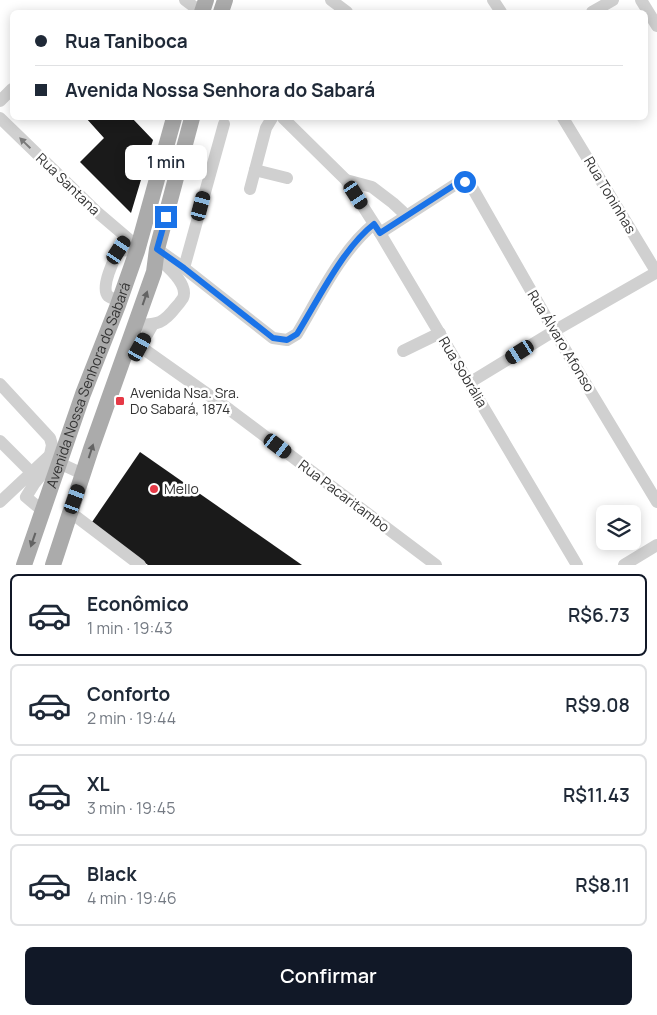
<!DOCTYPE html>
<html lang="pt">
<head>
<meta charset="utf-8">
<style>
	:root { --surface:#fff; --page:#f6f6f7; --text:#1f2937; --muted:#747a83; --line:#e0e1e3; --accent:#111827 }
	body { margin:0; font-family:Manrope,sans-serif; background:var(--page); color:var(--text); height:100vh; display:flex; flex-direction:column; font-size:19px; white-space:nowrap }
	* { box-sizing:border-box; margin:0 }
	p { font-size:16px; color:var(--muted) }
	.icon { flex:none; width:28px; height:28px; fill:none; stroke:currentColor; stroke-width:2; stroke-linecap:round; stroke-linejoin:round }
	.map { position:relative; height:565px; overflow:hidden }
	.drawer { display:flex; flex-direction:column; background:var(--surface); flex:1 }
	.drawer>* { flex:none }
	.banner { position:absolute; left:10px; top:10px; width:638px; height:110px; border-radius:8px; box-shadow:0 2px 12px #0003; display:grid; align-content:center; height:110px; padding:0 25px; background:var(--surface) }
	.controls { position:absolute; left:596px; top:505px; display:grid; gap:10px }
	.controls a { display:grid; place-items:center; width:45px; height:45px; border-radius:8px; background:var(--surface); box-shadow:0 2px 12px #0003; font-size:25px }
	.end { position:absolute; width:22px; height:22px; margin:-11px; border:6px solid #1a73e8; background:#fff; box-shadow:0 0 0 2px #fff }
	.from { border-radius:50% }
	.bubble { position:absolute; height:35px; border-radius:8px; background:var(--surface); box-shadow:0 2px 12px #0003; font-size:16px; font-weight:600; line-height:35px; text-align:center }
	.car { position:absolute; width:15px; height:30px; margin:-15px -8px; border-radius:6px; box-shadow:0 0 4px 1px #0007; background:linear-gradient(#222 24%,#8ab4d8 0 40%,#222 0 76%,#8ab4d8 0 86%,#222 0) }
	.banner b { display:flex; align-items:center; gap:18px; height:48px; font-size:19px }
	.banner b+b { border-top:1px solid var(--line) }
	.banner i { width:12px; height:12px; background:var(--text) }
	ul { padding:9px 0 0; list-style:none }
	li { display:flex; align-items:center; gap:15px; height:82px; margin:0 10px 8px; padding:0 15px; border:2px solid var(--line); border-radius:8px }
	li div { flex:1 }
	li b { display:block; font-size:19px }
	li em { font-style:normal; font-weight:600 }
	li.active { border-color:var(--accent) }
	li>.icon { width:45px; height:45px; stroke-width:1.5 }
	.button { display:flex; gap:10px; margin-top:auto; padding:10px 25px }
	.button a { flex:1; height:58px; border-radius:8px; background:var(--accent); color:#fff; font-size:20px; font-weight:600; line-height:58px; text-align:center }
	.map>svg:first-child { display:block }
	.building { fill:#1a1a1a }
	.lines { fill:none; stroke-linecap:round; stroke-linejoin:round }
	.minor { stroke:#d0d0d0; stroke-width:12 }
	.major { stroke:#ababab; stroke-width:16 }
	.oneway { fill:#7a7a7a }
	.oneway2 { fill:#636363 }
	.route { stroke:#1a73e8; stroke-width:6 }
	.poi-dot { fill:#e63946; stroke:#fff; stroke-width:2 }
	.labels { text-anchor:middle; stroke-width:5; stroke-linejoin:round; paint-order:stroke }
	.street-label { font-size:14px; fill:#333; stroke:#fff }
	.poi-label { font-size:14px; fill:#333; stroke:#fff; text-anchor:start }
</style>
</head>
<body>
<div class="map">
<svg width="657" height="565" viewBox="0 0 657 565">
	<rect width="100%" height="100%" fill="#fff"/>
	<g class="building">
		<path d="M86,118H132L153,140L131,213L80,162L104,138Z"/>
		<path d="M140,452L302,565H148L90,525Z"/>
	</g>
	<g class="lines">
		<g class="minor">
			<path d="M185,0L201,12"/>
			<path d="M331,0L347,12"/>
			<path d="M493,0L501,12"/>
			<path d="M641,0L657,26"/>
			<path d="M592,12L613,0"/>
			<path d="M0,101L12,89"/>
			<path d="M0,118L97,212L138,247"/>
			<path d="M283,118L346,180L380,233L577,565"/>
			<path d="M563,118L657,273"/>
			<path d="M255,170L287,178"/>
			<path d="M346,180L372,187L393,203L406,215"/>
			<path d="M250,189L266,128L272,118"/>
			<path d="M380,233L456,184C464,181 468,183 473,189L554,331L657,502"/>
			<path d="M157,249L184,268L273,338L287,340L297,334C318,299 342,249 374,224"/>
			<path d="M184,268L224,124"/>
			<path d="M119,302C116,300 111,298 108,296C100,288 114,259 119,250L137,251"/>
			<path d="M136,325C157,324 162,325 176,307C178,305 181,301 183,298C189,284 166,265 157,258"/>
			<path d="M131,340L230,410L436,565"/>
			<path d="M140,347L153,324"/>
			<path d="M403,351L440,333"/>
			<path d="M469,383L554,331L657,272"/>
			<path d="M0,384L50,438L52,445L50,455"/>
			<path d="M0,441L31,472"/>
			<path d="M0,502L50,455L59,463L83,474"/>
			<path d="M43,509L38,507L26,497L34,484L52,462"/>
			<path d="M70,512L140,565"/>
			<path d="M624,565L657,545"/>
		</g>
		<g class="major">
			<path d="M202,12L206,0"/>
			<path d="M221,12L225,0"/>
			<path id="s1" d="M24,565L83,394L118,305L137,251L174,118"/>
			<path d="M53,565L91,449L154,272L157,249L192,118"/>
		</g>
	</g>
	<defs><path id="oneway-solid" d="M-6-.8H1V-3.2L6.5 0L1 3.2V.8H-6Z" transform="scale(1.25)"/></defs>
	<use class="oneway" href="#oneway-solid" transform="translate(25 143) rotate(-136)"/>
	<g class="oneway2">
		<use href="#oneway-solid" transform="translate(145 298) rotate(-71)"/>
		<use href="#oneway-solid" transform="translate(91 451) rotate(-72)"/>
		<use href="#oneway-solid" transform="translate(33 540) rotate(109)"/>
	</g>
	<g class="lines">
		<path class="route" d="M166,217L157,249L184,268L273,338L287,340L297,334C318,300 343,248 374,224L380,233L456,184L465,182"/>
	</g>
	<g class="poi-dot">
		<rect x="115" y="396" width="10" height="10" rx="2.5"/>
		<circle cx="154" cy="489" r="5"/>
	</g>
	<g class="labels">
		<g class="street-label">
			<text transform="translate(68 184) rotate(44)" y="5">Rua Santana</text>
			<text transform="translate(610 195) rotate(59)" y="5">Rua Toninhas</text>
			<text transform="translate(561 341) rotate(59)" y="5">Rua Álvaro Afonso</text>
			<text transform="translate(463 372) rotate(59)" y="5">Rua Sobrália</text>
			<text dy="5" stroke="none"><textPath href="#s1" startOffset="191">Avenida Nossa Senhora do Sabará</textPath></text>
			<text transform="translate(344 496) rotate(37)" y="5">Rua Pacaritambo</text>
		</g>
		<g class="poi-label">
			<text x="130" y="398">Avenida Nsa. Sra.<tspan x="130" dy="16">Do Sabará, 1874</tspan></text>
			<text x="164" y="494">Mello</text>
		</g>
	</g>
</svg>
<div class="controls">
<a><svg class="icon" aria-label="layers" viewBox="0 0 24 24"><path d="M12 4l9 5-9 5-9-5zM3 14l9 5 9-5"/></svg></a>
</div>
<i class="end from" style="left:465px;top:182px"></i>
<i class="end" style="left:166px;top:217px"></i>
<div class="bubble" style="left:125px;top:145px;width:82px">1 min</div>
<i class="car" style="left:356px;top:195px;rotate:147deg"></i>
<i class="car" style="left:201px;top:206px;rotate:15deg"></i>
<i class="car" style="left:119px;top:250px;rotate:33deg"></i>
<i class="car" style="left:140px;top:347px;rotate:29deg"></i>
<i class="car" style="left:520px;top:352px;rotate:238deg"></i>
<i class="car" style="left:278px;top:446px;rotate:127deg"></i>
<i class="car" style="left:75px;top:499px;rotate:20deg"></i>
<div class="banner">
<b><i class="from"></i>Rua Taniboca</b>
<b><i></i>Avenida Nossa Senhora do Sabará</b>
</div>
</div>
<section class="drawer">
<ul>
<li class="active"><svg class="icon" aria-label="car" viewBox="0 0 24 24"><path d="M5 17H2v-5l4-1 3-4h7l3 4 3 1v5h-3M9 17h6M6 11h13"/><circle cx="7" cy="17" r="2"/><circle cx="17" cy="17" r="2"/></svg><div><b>Econômico</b><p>1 min · 19:43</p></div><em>R$6.73</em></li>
<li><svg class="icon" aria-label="car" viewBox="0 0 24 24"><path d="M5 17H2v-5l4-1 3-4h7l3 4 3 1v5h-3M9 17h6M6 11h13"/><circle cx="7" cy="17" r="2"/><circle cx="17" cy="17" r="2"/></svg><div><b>Conforto</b><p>2 min · 19:44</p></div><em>R$9.08</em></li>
<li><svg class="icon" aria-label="car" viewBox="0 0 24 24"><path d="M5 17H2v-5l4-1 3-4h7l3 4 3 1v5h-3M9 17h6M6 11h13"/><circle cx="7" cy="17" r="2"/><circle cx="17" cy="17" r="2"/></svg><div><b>XL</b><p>3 min · 19:45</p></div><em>R$11.43</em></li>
<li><svg class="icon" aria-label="car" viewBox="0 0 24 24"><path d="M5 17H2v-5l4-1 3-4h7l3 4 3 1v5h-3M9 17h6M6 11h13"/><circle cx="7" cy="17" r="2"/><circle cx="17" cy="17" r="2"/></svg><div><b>Black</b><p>4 min · 19:46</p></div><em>R$8.11</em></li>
</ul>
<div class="button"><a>Confirmar</a></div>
</section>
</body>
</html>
